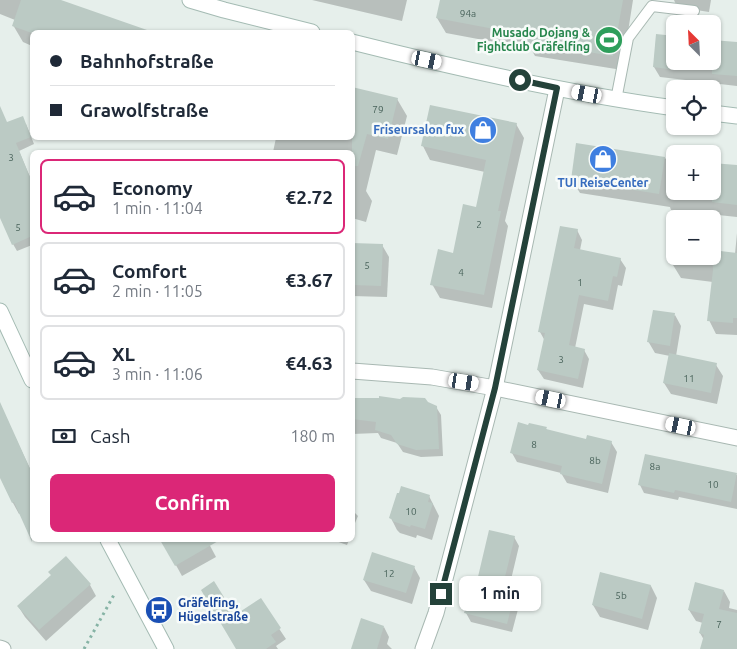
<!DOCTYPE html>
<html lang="en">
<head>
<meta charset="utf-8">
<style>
	:root { --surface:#fff; --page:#f6f6f7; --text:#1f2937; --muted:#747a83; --line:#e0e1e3; --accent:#db2777 }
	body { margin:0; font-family:Ubuntu,sans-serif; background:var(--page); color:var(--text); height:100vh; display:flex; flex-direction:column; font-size:19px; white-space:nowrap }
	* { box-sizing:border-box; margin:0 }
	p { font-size:16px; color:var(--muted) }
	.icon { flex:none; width:28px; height:28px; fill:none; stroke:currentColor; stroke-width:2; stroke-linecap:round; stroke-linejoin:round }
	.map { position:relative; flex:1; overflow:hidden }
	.details { position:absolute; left:30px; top:150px; width:325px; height:392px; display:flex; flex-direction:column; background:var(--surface); border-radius:8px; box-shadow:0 1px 4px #0004 }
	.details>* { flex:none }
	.guide { position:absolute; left:30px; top:30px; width:325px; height:110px; border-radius:8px; box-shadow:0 1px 4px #0004; display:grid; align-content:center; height:110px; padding:0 20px; background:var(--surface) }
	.needle { width:32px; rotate:336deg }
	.controls { position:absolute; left:666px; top:15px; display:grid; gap:10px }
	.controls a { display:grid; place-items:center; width:55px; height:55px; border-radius:8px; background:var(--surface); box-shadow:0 1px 4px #0004; font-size:25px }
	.end { position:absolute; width:22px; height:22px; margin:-11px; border:6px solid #24423a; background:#fff; box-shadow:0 0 0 2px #fff }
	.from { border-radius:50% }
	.bubble { position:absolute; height:35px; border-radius:8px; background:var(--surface); box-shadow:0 1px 4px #0004; font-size:16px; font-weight:700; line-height:35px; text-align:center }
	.car { position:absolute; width:15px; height:30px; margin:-15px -8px; border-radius:6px; box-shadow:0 0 4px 1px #0007; background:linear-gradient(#fff 24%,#345 0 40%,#fff 0 76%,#345 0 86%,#fff 0) }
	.guide b { display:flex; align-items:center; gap:18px; height:48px; font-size:19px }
	.guide b+b { border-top:1px solid var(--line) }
	.guide i { width:12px; height:12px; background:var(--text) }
	ul { padding:9px 0 0; list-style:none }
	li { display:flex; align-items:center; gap:15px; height:75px; margin:0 10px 8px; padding:0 10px; border:2px solid var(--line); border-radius:8px }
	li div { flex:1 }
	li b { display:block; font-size:19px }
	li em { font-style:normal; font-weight:700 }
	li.on { border-color:var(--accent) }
	li>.icon { width:45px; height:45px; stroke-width:1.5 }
	.pay { display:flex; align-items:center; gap:12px; height:55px; padding:0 20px; font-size:19px }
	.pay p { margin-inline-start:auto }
	.cta { display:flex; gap:10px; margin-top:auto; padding:10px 20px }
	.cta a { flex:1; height:58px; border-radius:8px; background:var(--accent); color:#fff; font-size:20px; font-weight:700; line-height:58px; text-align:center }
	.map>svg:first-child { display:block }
	.shadow { fill:#0003 }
	.building { fill:#bbcac4 }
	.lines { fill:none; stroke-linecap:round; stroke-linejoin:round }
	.lane-casing { stroke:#a8b8b2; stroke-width:12 }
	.street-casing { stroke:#a8b8b2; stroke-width:17 }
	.secondary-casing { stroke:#a4bbb3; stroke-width:17 }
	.path { stroke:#86b3a5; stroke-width:3; stroke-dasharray:2.5 4; stroke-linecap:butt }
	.lane { stroke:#fff; stroke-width:10 }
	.street { stroke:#fff; stroke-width:15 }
	.secondary { stroke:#fff; stroke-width:15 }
	.route { stroke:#24423a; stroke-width:6 }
	.labels { text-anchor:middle; stroke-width:5; stroke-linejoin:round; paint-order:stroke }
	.number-label { font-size:10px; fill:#4a645c }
	.leisure-label { font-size:12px; font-weight:bold; fill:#27864d; stroke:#f7fbf9; text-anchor:end }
	.shop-label { font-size:12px; font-weight:bold; fill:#366cbe; stroke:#f7fbf9; text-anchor:end }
	.transit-label { font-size:12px; font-weight:bold; fill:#164399; stroke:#f7fbf9; text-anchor:start }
</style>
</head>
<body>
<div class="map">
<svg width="737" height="649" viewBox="0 0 737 649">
	<rect width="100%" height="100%" fill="#e6efeb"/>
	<g class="shadow">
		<path d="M0,0H57L144,32H32V46L23,42L13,25L15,20L0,14Z"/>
		<path d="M312,0H407L402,21Z"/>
		<path d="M441,0H633L622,70L535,56L531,49L446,33L437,18Z"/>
		<path d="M674,0H711L709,12L677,7Z"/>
		<path d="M675,37V61H712L737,44V86L660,77L654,67Z"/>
		<path d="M397,99L407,116L397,155L376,150L366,191L372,201L366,222L352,218V152H273L276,138H352Z"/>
		<path d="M0,116L3,125L26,124L34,144L19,151L32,182V245L17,251L13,244L0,208Z"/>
		<path d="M516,124L524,138L505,221L508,226L492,308L440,298L432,284L454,254L477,209L485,172L430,160L423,146Z"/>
		<path d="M577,145L675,160V191H712L737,166V217L671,210L670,207L580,193L572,180Z"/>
		<path d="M577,230L582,240L580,250L620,259L626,268L622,286L618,285L613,310L584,304L575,348L584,350L589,359L583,388L544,379L538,370L545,341L540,332Z"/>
		<path d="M737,233V335L716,334L709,320L713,282L681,278L673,265L675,250V256H712L735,254Z"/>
		<path d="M352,244L382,245L389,257L387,297L352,296Z"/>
		<path d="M675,315L681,326L676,356L716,365L723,376L717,404L671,394L664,383L670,356L655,353L648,341Z"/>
		<path d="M352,399L427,403L436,407L441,415L443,456L421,457L403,452L397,443L381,438L378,433L352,434Z"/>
		<path d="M8,422L32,473V537L21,513L19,514L13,503L0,475V425Z"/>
		<path d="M546,428L547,431L587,441L611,442L617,452L608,493L567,483L561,473L517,462L512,453Z"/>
		<path d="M646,456L737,475V509L679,497L678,500L644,493L640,485Z"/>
		<path d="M400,495L429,496L439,516L432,540L417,535L416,538L400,533L397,530L391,518Z"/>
		<path d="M352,510L358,516L352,530Z"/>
		<path d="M514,537L519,546L509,588L515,589L521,598L512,632L471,622L466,613L478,583Z"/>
		<path d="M162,540H207L216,557L182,576Z"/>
		<path d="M333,540H349L347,545Z"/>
		<path d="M414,567L420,578L412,604L371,591L364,580Z"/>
		<path d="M601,573L651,586L657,598L648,630L600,617L593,605Z"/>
		<path d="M52,576L90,585L96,596L46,641L25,617L18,606Z"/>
		<path d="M724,591L730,602L729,608L737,610V649H702L704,640L700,633L703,623L696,621L689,610Z"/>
		<path d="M260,600L286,639L276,646L278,649H238L235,617Z"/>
		<path d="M384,627L389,637L387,644L392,649H353Z"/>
	</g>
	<g class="building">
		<path d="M21,0H61L147,30V32L32,33L12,26Z"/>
		<path d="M440,0H623L613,56L525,42L526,35L436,18Z"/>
		<path d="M656,34L675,36V70L653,67Z"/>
		<path d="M712,40L737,42V76L712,74Z"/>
		<path d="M352,87L398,98L388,139L367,134L358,166H352Z"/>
		<path d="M430,105L517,123L498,211H501L484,295L430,285L438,249L453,253L463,204L476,207L486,160L421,146Z"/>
		<path d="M0,106L7,122L23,116L31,137L16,143L32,182V236L12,245L0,218Z"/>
		<path d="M576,143L665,157L659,194L571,180Z"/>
		<path d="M712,163L737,165V205L712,202Z"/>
		<path d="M560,226L578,229L574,248L621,258L617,277L613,276L608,301L579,295L569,345L585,349L578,379L537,370L545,333L538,332Z"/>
		<path d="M352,243L383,244L381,286L352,285Z"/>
		<path d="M712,250L737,253V318H733V323L707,321L713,270Z"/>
		<path d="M653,310L675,313L670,346L647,342Z"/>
		<path d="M669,353L717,363L711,393L663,383Z"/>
		<path d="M379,396L400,399L403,397L425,398L428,402L437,406L439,449L416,450L397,444L391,435L375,430L376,422L352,419V398H379Z"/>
		<path d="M0,402L32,473V542L14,502L12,503L0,478Z"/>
		<path d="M518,422L528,425L529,423L547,427L546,429L586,439L587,435L612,441L602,484L560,474L562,466L510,453Z"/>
		<path d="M645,454L737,473L731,502L675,490L674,493L638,485Z"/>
		<path d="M401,486L430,495L428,502L433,503L425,529L411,525L410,527L392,521L393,520L389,518L397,493H399Z"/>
		<path d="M489,530L515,536L503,585L516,588L507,624L464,613L473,580L477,581Z"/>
		<path d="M160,540H220L175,566Z"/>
		<path d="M372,552L415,566L406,593L363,580Z"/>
		<path d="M66,556L91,584L39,630L17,606L51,575L48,572Z"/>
		<path d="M600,572L651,585L642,619L592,605Z"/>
		<path d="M214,581L235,615L261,598L281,628L271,635L276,642L266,649H236L201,590Z"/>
		<path d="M695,582L724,590L719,609L737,613V649H700L704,635L699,633L704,614L688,610Z"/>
		<path d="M361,618L384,626L377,649H351Z"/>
	</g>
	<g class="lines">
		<defs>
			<path id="lane" d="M616,100L628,38L652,6L694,11"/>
			<g id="street">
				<path d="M352,371L432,377L495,388L737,438"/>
				<path d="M0,648L3,649"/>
				<path d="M423,649L436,613L495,388L557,89"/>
			</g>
			<g id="secondary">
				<path d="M190,0L224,10L312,32"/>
				<path d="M352,42C459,69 566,93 675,108"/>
				<path d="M712,113L737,116"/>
				<path d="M0,311L32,380"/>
				<path d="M108,540L166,649"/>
			</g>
		</defs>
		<use href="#lane" class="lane-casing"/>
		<use href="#street" class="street-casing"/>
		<use href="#secondary" class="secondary-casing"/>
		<path class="path" d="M84,649L115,593"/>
		<use href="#lane" class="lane"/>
		<use href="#street" class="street"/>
		<use href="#secondary" class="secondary"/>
	</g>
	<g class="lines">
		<path class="route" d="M441,594L495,388L557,88L520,80"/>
	</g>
	<defs>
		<symbol id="stadium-disc" viewBox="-11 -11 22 22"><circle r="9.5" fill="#2e9e5b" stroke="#f7fbf9"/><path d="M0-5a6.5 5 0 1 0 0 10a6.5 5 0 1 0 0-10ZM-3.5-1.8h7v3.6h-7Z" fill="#fff"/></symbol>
		<symbol id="shop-disc" viewBox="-11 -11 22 22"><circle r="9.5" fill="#3f7fe0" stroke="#f7fbf9"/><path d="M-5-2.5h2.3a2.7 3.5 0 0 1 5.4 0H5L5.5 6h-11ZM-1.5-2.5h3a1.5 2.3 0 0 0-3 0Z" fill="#fff"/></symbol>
		<symbol id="bus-disc" viewBox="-11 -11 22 22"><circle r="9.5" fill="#1a4fb4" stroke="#f7fbf9"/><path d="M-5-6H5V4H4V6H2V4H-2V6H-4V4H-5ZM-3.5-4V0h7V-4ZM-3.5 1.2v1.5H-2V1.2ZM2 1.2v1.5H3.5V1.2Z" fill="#fff"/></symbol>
	</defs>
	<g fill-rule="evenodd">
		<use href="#stadium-disc" x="593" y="24" width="32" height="32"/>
		<use href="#shop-disc" x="467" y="114" width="32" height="32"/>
		<use href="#shop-disc" x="587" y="143" width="32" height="32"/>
		<use href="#bus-disc" x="143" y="594" width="32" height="32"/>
	</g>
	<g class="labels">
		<g class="number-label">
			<text x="468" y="17">94a</text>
			<text x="378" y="113">79</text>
			<text x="11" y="161">3</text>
			<text x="479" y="228">2</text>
			<text x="18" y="231">5</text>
			<text x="367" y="269">5</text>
			<text x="461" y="276">4</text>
			<text x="580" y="286">1</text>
			<text x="561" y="363">3</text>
			<text x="689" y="382">11</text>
			<text x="534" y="448">8</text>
			<text x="595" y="464">8b</text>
			<text x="655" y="470">8a</text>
			<text x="713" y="488">10</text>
			<text x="411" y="515">10</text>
			<text x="389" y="577">12</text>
			<text x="621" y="599">5b</text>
			<text x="719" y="628">7</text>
		</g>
		<g class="leisure-label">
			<text x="590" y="37">Musado Dojang &amp;<tspan x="590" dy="14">Fightclub Gräfelfing</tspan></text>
		</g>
		<g class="shop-label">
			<text x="464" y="134">Friseursalon fux</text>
			<text x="603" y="187" text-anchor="middle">TUI ReiseCenter</text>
		</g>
		<g class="transit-label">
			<text x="178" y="607">Gräfelfing,<tspan x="178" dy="14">Hügelstraße</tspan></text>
		</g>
	</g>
</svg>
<div class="controls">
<a><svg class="needle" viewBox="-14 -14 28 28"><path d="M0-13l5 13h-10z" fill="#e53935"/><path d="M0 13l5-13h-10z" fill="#747a83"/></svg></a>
<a><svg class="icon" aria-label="locate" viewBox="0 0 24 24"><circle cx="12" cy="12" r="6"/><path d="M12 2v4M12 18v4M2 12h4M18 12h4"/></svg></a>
<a>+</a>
<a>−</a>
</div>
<i class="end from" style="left:520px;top:80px"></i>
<i class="end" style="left:441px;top:594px"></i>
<div class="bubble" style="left:459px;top:576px;width:82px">1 min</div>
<i class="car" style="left:427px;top:60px;rotate:102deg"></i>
<i class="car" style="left:587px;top:94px;rotate:281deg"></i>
<i class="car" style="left:464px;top:382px;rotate:99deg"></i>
<i class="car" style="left:551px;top:399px;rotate:282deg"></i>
<i class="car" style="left:681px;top:426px;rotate:282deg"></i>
<div class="guide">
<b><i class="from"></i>Bahnhofstraße</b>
<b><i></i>Grawolfstraße</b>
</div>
<section class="details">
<ul>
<li class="on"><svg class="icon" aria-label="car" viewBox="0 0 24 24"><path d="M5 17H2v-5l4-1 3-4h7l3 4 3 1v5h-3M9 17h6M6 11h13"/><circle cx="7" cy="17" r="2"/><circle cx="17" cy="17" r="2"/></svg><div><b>Economy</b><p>1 min · 11:04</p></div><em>€2.72</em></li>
<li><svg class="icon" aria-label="car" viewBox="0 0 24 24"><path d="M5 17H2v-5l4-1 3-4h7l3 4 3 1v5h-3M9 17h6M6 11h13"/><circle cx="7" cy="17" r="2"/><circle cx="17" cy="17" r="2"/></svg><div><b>Comfort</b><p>2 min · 11:05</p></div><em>€3.67</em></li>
<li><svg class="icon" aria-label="car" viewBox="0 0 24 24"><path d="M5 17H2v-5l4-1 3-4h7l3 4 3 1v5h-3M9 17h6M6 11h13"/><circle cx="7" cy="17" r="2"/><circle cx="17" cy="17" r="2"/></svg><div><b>XL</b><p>3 min · 11:06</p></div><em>€4.63</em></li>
</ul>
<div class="pay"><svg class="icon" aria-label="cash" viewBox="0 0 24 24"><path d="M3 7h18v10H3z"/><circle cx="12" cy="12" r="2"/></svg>Cash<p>180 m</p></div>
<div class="cta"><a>Confirm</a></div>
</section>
</div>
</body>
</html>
